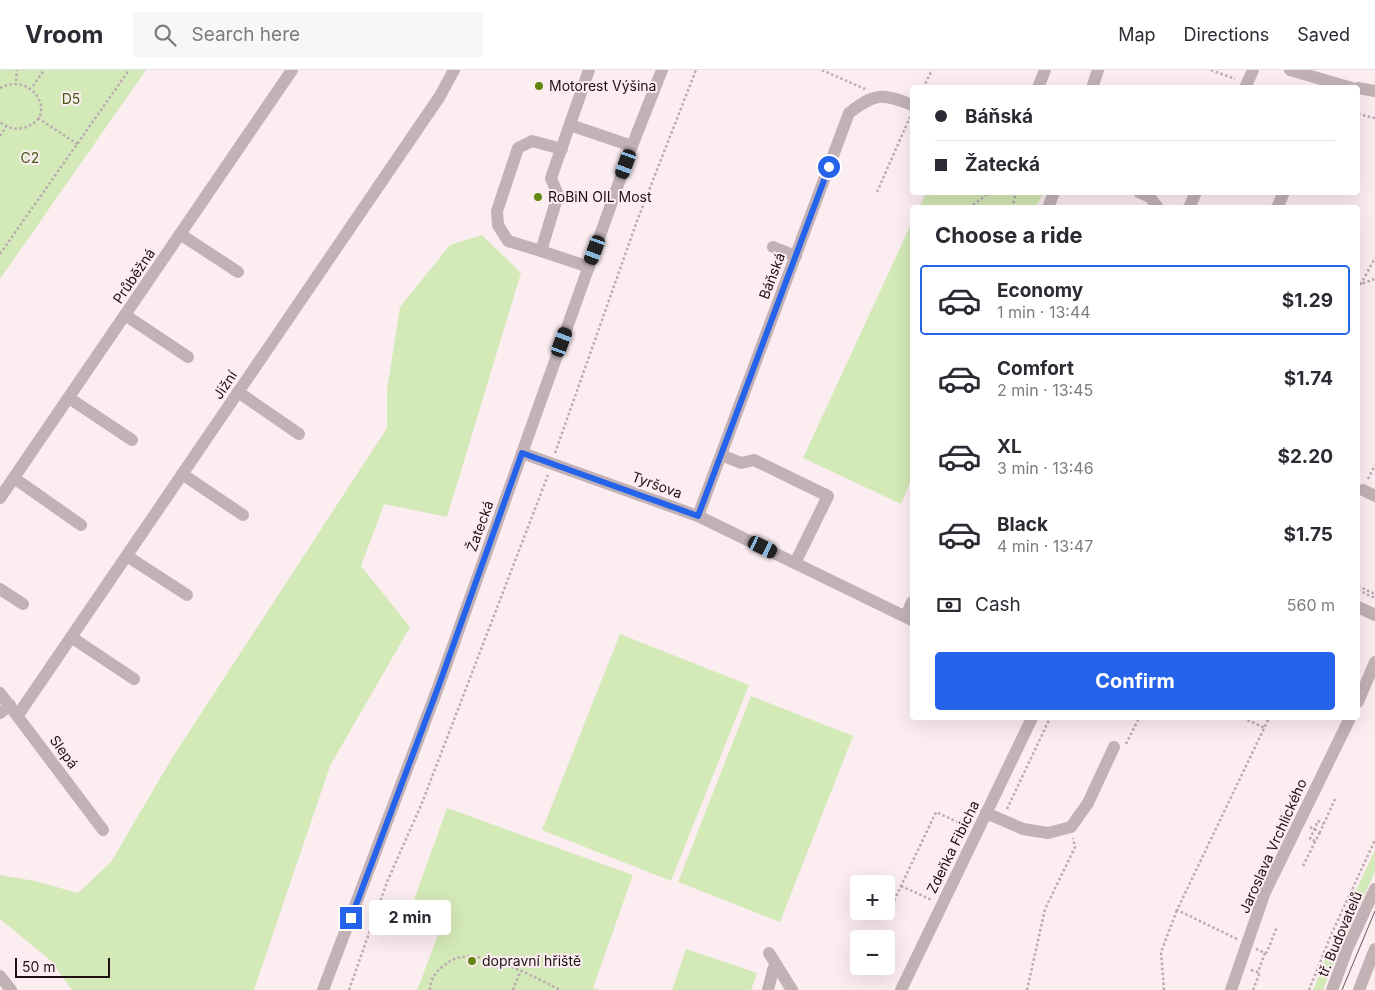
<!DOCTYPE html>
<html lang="en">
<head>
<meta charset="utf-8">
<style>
	:root { --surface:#fff; --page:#f7f7f7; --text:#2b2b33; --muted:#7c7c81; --line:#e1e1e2; --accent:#2563eb }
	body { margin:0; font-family:Inter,sans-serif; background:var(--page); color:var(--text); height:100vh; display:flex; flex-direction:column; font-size:19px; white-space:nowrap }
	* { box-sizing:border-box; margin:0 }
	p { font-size:16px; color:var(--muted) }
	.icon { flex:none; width:28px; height:28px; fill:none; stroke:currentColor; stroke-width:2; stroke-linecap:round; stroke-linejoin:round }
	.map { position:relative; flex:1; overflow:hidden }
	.side { position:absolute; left:910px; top:135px; width:450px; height:515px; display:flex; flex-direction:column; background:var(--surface); border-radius:5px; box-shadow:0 5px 20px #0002 }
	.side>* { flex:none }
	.hud { position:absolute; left:910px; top:15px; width:450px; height:110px; border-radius:5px; box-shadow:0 5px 20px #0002; display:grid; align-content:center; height:110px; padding:0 25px; background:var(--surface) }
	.buttons { position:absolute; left:850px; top:805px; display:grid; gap:10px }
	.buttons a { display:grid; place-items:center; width:45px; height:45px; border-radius:5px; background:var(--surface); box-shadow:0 5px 20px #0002; font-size:25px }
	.scale { position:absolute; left:15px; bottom:12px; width:95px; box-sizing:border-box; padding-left:5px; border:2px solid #1e1216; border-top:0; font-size:14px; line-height:18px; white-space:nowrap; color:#1e1216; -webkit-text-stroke:4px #fcedf1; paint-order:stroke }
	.end { position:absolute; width:22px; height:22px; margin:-11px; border:6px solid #2563eb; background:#fff; box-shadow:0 0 0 2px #fff }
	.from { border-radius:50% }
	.bubble { position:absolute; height:35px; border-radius:5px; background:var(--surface); box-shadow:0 5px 20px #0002; font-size:16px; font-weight:700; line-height:35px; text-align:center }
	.car { position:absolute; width:15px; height:30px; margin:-15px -8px; border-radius:6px; box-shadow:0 0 4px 1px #0007; background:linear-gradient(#222 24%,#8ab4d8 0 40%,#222 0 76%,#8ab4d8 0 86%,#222 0) }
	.hud b { display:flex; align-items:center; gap:18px; height:48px; font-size:19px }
	.hud b+b { border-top:1px solid var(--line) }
	.hud i { width:12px; height:12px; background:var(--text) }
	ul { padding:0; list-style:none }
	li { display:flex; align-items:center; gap:15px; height:70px; margin:0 10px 8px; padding:0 15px; border:2px solid transparent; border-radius:5px }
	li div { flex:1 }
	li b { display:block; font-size:19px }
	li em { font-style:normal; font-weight:700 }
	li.current { border-color:var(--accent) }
	li>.icon { width:45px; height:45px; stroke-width:1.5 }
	h2 { padding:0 25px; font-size:22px; line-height:60px }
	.pay { display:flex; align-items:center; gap:12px; height:55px; padding:0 25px; font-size:19px }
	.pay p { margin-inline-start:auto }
	.action { display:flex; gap:10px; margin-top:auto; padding:10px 25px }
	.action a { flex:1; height:58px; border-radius:5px; background:var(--accent); color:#fff; font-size:20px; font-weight:700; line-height:58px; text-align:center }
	header { display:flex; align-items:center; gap:30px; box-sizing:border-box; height:70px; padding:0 25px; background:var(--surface); border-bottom:1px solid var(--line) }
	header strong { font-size:24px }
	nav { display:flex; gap:28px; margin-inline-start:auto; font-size:18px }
	.search { width:350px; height:45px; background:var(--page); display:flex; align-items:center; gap:12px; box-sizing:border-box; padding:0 18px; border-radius:5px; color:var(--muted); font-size:19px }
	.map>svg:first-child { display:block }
	.green { fill:#d4e9b8 }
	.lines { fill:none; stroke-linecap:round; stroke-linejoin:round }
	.path { stroke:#b9abaf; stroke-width:2.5; stroke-dasharray:2.5 2.5; stroke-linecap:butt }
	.minor { stroke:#c2b2b6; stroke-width:12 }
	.tram { stroke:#63565a; stroke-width:1 }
	.route { stroke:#2563eb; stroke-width:6 }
	.poi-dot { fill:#64880d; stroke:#fcedf1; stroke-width:2 }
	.labels { text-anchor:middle; stroke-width:4; stroke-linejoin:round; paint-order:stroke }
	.poi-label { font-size:14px; fill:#1e1216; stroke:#fcedf1; text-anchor:start }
	.park-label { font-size:14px; fill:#445c14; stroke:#fcedf1 }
	.street-label { font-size:14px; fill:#1e1216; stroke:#fcedf1 }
</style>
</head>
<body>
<header>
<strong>Vroom</strong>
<div class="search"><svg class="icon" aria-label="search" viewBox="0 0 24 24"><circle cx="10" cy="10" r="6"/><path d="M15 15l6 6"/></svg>Search here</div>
<nav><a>Map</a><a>Directions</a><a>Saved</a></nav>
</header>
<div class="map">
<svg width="1375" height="920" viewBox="0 0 1375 920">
	<rect width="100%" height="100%" fill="#fcedf1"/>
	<g class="green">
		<path d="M0,0H146L0,209Z"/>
		<path d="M926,123V122L1043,123L1036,137H919Z"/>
		<path d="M912,152V408L901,434L803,388Z"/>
		<path d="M482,165L521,203L447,447L384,434L361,496L410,557L330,696L254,920H72L51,891L0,849V805L35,811L78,823L111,792L172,688L387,358V320L400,237L450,175Z"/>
		<path d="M620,564L749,615L671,811L542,760Z"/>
		<path d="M751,626L853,666L780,852L678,812Z"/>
		<path d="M447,738L633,805L593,918L601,920H417L439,863L406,852Z"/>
		<path d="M1375,780V802L1341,876L1323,920H1313L1335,865Z"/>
		<path d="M686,879L757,903L751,920H672Z"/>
	</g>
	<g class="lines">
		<g class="path">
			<path d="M822,0L865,19"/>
			<path d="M1211,0L1235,9"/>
			<path d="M16,11L17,0"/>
			<path d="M33,16L44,0"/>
			<path d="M0,18C34,0 61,50 22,58C14,60 6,57 0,52"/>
			<path d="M923,18L932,0"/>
			<path d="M1358,44L1375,48"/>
			<path d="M38,48L77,74"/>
			<path d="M0,66L6,57"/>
			<path d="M877,122L910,47"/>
			<path d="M969,138L990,122"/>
			<path d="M1012,138L1016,122"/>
			<path d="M911,180L912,179"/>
			<path d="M0,184L129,0"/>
			<path d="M1358,215L1375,209"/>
			<path d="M1358,219L1375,188"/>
			<path d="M555,383L637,151L696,0"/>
			<path d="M1368,409L1375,395"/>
			<path d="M1358,516L1375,524"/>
			<path d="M1358,520L1375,528"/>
			<path d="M1243,648L1265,658"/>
			<path d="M1126,674L1139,648"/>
			<path d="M1007,739L1050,648"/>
			<path d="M1310,757L1320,762L1336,727"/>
			<path d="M1315,771L1310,769L1318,751L1323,754"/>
			<path d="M1303,796L1320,762"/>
			<path d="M901,816L932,830"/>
			<path d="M892,835L936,742L966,756"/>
			<path d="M1237,869L1177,840L1269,648"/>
			<path d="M1265,883L1267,882L1277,857"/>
			<path d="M1251,900L1258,902L1265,883L1256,879"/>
			<path d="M349,920L387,812L422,733L548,405"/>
			<path d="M430,920C430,910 435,903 442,897C448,892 454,888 462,887C488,883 538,908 560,920"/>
			<path d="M513,920L520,902"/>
			<path d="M1027,920L1045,839L1075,777L1073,768"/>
			<path d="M1164,920L1161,882L1177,840"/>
			<path d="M1253,920L1259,905L1258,902"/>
			<path d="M1309,920L1331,865L1375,770"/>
		</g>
		<g class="minor">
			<path d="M1290,0L1352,18"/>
			<path d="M1038,18L1045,0"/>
			<path d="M1092,18L1098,0"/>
			<path d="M1245,18L1253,0"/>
			<path d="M1358,18L1375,21"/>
			<path d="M570,55L632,76"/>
			<path d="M1139,122L1150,127L1158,138"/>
			<path d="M1048,138L1054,122"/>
			<path d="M1189,138L1196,122"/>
			<path d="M1277,138L1284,122"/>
			<path d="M180,164L238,202"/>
			<path d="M773,177L796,186"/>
			<path d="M541,181L508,171L498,155L497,141L518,78L532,71L562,79"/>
			<path d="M589,197L541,181L558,125L551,108L589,0"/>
			<path d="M125,245L188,287"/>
			<path d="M238,322L299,364"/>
			<path d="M69,328L132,370"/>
			<path d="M522,383L698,446L912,550"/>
			<path d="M721,385L741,393L754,390L828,426L795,493"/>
			<path d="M182,404L243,445"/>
			<path d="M14,408L81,455"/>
			<path d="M1363,420L1375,426"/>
			<path d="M0,428L292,0"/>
			<path d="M698,446L849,43C875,23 882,23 912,35"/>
			<path d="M127,486L187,525"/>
			<path d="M0,519L23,534"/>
			<path d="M1358,537L1375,545"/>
			<path d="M906,546L912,532"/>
			<path d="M71,567L134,609"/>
			<path d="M0,623L103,760"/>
			<path d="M1358,632L1375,592"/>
			<path d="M0,643L10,635"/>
			<path d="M18,645L440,26L454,0"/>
			<path d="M986,743L1023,759L1048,763L1071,757L1088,733L1114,677"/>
			<path d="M769,883L792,920"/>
			<path d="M0,906L11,920"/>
			<path d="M323,920L439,615L632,76L662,0"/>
			<path d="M768,920L773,900L776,894"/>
			<path d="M901,920L1032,648"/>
			<path d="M1231,920L1265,822L1350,648"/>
			<path d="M1332,920L1348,877L1375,819"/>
			<path d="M1359,920L1375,879"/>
		</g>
		<path class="tram" d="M1342,920L1375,841"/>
	</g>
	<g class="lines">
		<path class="route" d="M351,848L439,615L522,383L698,446L829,97"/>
	</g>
	<g class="poi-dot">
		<circle cx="539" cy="16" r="5"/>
		<circle cx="538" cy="127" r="5"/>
		<circle cx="472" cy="891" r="5"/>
	</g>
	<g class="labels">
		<g class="poi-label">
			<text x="549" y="21">Motorest Výšina</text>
			<text x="548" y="132">RoBiN OIL Most</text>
			<text x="482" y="896">dopravní hřiště</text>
		</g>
		<g class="park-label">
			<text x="71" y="34">D5</text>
			<text x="30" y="93">C2</text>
		</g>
		<g class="street-label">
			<text transform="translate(134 206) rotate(-56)" y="5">Průběžná</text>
			<text transform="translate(772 206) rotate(-69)" y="5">Báňská</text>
			<text transform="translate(225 315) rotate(-56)" y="5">Jižní</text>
			<text transform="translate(657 415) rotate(20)" y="5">Tyršova</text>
			<text transform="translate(480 456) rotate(-70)" y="5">Žatecká</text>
			<text transform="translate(64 682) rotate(54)" y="5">Slepá</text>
			<text transform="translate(1273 776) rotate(-66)" y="5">Jaroslava Vrchlického</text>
			<text transform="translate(953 777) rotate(-64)" y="5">Zdeňka Fibicha</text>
			<text transform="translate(1340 864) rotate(-67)" y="5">tř. Budovatelů</text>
		</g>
	</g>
</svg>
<div class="buttons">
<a>+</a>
<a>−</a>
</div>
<div class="scale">50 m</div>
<i class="end from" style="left:829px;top:97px"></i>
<i class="end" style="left:351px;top:848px"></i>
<div class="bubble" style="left:369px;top:830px;width:82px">2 min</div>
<i class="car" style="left:626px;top:94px;rotate:200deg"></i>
<i class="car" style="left:595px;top:180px;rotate:200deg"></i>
<i class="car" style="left:562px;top:272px;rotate:20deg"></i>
<i class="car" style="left:763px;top:477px;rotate:116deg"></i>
<div class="hud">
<b><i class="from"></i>Báňská</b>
<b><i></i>Žatecká</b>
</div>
<section class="side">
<h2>Choose a ride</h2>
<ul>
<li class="current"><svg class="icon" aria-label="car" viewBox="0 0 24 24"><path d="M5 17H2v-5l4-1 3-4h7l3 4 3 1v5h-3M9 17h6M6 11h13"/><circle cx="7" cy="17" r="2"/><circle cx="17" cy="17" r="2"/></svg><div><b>Economy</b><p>1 min · 13:44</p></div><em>$1.29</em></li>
<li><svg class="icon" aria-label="car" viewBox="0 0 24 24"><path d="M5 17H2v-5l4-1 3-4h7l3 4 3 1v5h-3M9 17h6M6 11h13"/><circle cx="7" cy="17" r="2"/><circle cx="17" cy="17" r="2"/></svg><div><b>Comfort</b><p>2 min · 13:45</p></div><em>$1.74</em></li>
<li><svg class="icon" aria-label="car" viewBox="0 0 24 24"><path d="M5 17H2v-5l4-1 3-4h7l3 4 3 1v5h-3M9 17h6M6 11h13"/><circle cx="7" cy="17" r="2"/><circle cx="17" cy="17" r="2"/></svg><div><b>XL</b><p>3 min · 13:46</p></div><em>$2.20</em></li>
<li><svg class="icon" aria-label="car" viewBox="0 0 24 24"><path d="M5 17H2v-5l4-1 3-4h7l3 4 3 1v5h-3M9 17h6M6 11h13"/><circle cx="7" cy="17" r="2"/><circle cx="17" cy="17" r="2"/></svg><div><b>Black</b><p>4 min · 13:47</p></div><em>$1.75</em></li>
</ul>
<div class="pay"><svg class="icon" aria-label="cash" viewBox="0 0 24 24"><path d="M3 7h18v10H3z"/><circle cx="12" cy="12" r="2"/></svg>Cash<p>560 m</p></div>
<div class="action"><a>Confirm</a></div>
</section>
</div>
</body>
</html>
